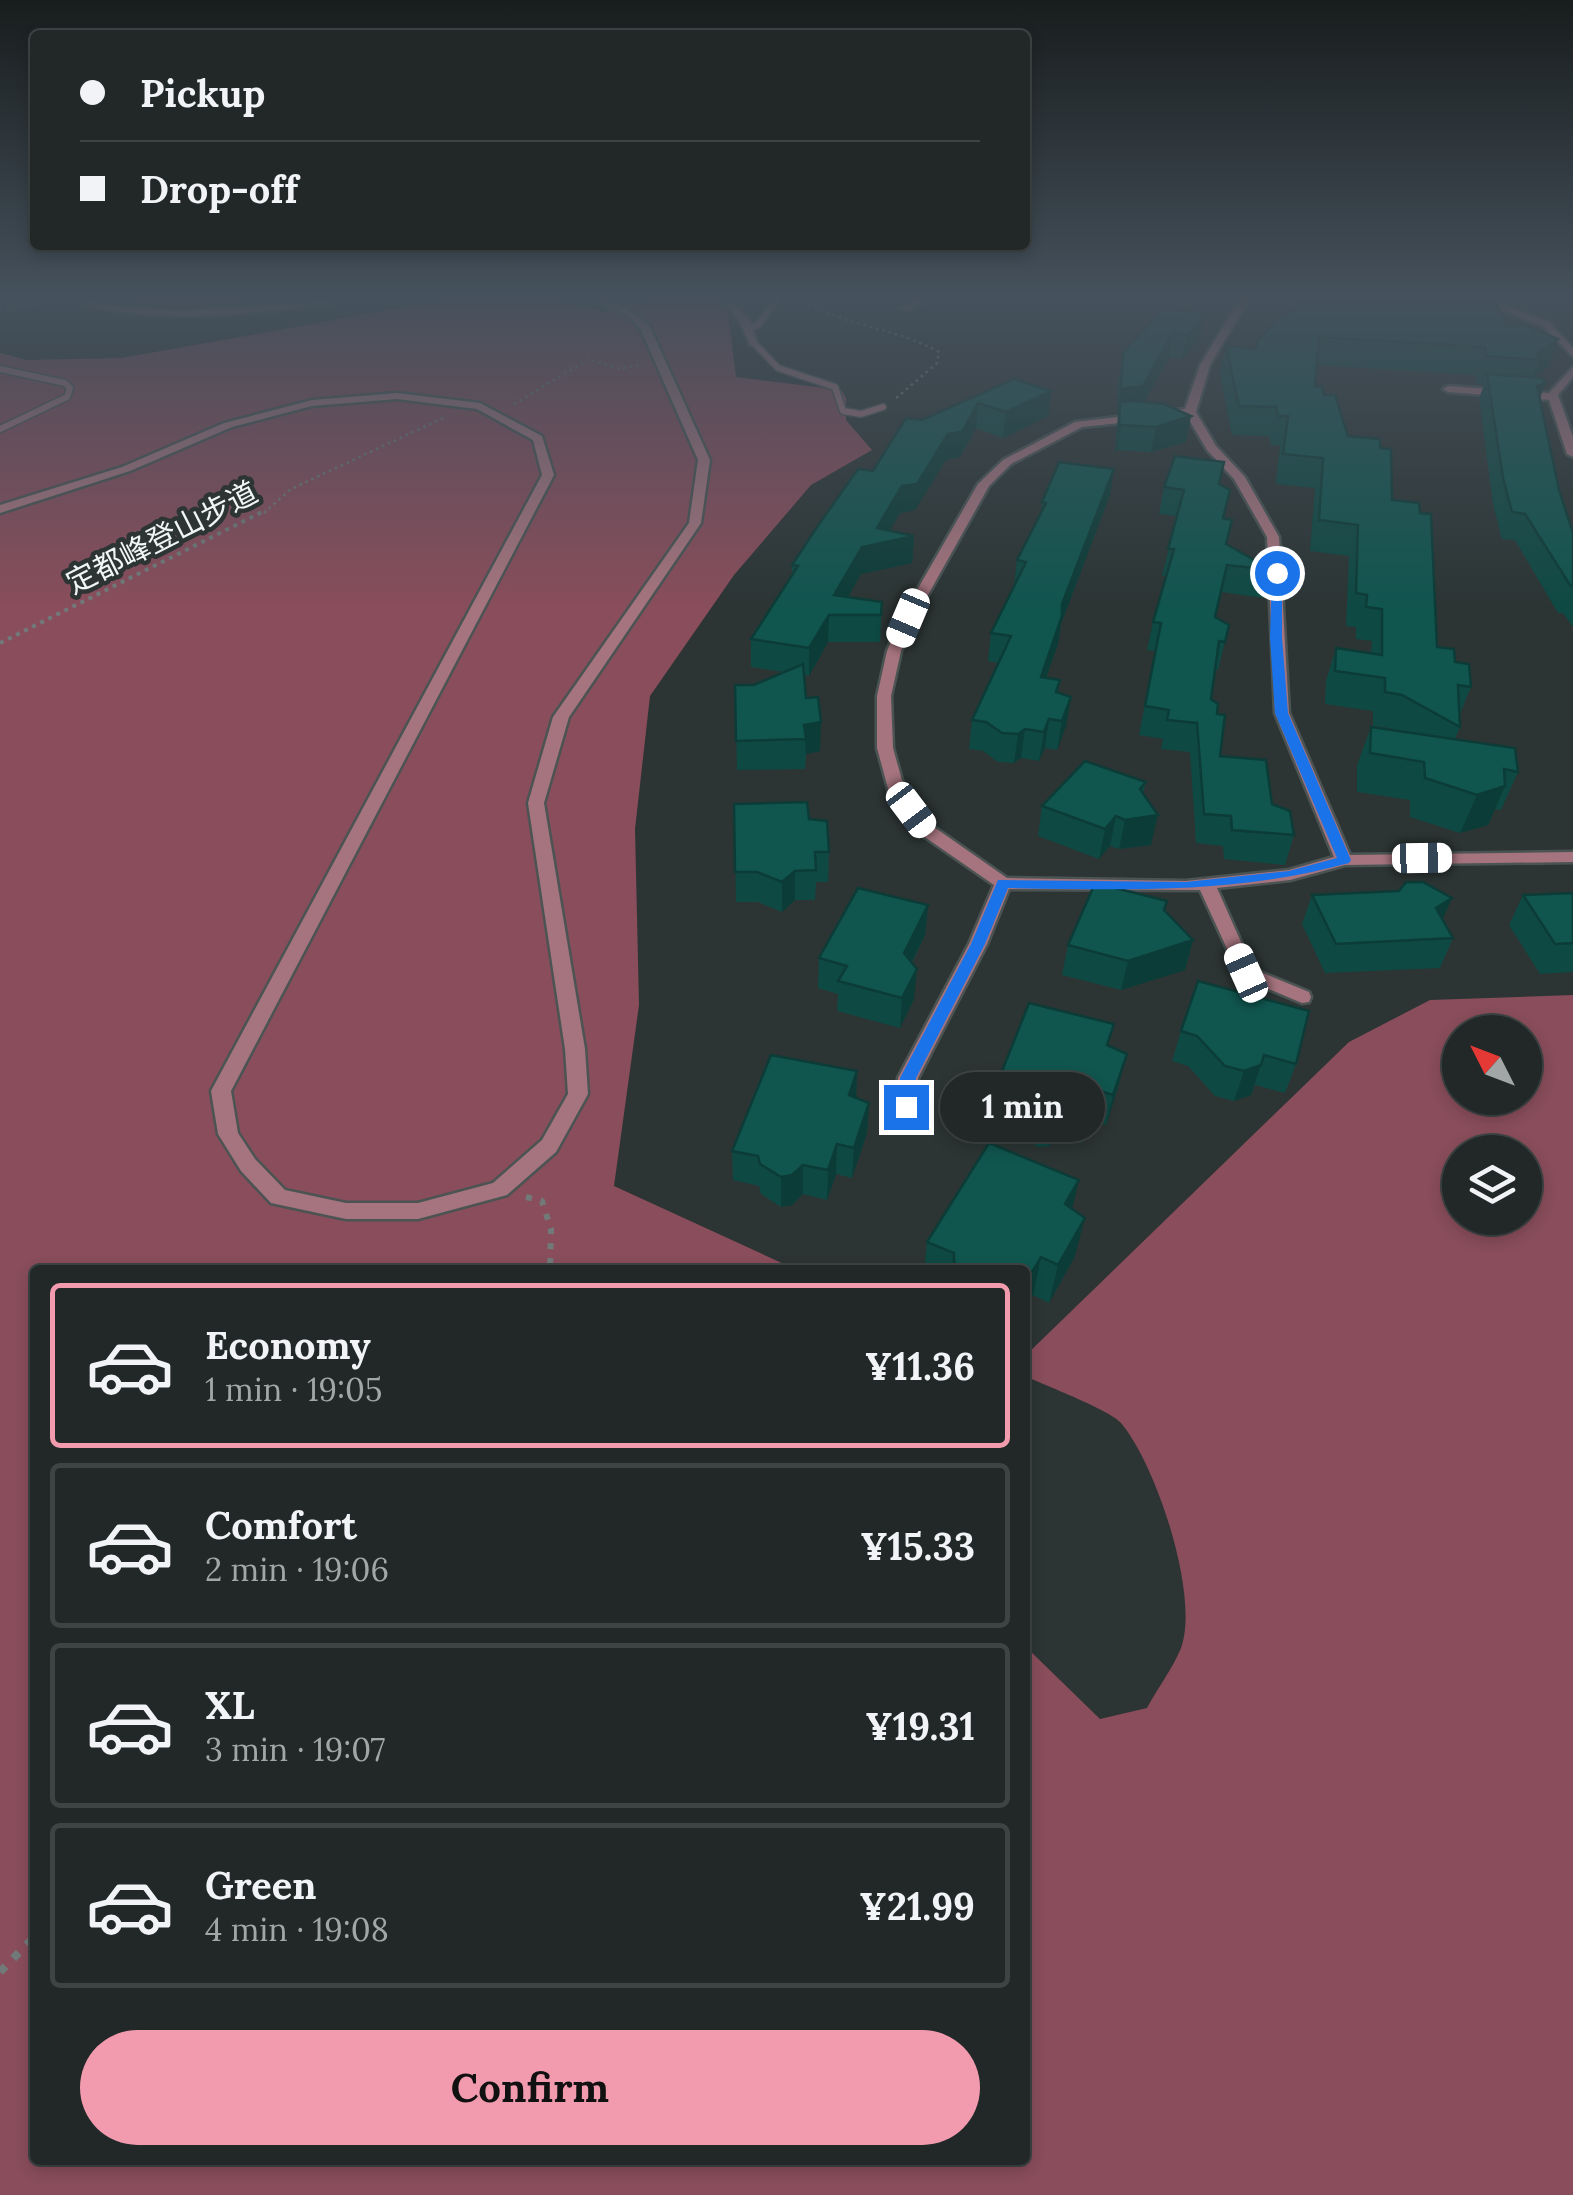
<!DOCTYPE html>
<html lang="en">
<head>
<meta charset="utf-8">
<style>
	:root { --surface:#212827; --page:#2d3433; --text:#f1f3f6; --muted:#a2a6a7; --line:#3e4444; --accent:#f29aae }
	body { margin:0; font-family:Lora,"Noto Sans SC",serif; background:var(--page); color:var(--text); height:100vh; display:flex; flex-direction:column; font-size:38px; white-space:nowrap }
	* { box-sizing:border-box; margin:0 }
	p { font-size:32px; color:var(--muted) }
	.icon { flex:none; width:55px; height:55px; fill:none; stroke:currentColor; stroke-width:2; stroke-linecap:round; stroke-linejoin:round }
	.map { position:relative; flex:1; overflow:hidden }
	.details { position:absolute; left:30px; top:1265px; width:1000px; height:900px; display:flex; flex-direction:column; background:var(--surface); border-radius:10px; box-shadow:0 5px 15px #0003,0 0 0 2px var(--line) }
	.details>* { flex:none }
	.banner { position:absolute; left:30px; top:30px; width:1000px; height:220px; border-radius:10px; box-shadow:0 5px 15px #0003,0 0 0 2px var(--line); display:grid; align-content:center; height:220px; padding:0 50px; background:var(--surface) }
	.needle { width:65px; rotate:312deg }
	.buttons { position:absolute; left:1442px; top:1015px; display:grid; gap:20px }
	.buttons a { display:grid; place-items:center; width:100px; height:100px; border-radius:50%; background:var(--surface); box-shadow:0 5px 15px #0003,0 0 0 2px var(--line); font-size:50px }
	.end { position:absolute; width:45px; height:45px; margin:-22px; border:12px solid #1a73e8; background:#fff; box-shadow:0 0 0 5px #fff }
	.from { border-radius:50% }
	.bubble { position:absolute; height:70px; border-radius:35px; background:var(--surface); box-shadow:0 5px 15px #0003,0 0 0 2px var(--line); font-size:32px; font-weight:700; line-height:70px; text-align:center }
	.car { position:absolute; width:30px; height:60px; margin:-30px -15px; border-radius:12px; box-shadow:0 0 8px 2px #0007; background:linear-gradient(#fff 24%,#345 0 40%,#fff 0 76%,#345 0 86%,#fff 0) }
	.banner b { display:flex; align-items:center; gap:35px; height:95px; font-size:38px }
	.banner b+b { border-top:2px solid var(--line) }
	.banner i { width:25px; height:25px; background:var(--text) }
	ul { padding:18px 0 0; list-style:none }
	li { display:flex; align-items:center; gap:30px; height:165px; margin:0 20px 15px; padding:0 30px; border:5px solid var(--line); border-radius:10px }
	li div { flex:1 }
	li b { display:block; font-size:38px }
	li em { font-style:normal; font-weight:700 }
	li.selected { border-color:var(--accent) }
	li>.icon { width:90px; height:90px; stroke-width:1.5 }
	.primary-button { display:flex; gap:20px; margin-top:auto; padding:20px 50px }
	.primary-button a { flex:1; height:115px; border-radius:60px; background:var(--accent); color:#111; font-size:40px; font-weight:700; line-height:115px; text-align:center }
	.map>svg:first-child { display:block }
	.forest { fill:#894d5b; fill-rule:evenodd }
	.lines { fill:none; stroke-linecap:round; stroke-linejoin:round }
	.service-casing { stroke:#4b5453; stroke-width:9 }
	.minor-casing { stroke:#4b5453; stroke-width:5 }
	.path-far3 { stroke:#727a79; stroke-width:2.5; stroke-dasharray:2.5 4; stroke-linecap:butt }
	.path-far2 { stroke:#727a79; stroke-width:4; stroke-dasharray:4 5; stroke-linecap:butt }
	.path-far1 { stroke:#727a79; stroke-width:6; stroke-dasharray:6 9; stroke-linecap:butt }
	.path { stroke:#727a79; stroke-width:8; stroke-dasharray:8 11; stroke-linecap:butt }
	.service { stroke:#a5747e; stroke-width:6 }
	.minor { fill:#a5747e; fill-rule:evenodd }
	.wall { fill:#0f4944 }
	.shaded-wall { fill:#0c3c37 }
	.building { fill:#11554f; stroke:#0c3c37; stroke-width:2.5 }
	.route { fill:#1a73e8 }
	.labels { text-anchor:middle; stroke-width:9; stroke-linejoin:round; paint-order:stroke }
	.far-street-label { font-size:30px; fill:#f0f6f5; stroke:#2c3534 }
</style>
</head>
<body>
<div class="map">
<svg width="1573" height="2195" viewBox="0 0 1573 2195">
	<rect width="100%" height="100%" fill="#2c3534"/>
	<g class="forest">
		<path d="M102,299H299L184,307Z"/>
		<path d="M451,299H553L603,312L649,300L645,299H726L736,377L841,390L846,398V420L872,450L811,485L734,575L650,696L635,829L639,1005L614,1186L797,1270H35V2160H1025V1646L1100,1719L1147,1708C1157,1689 1173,1668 1181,1648C1200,1596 1156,1464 1121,1423C1110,1410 1044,1385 1025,1376V1356L1349,1042L1430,1000L1573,995V2195H0V353L26,360L122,358ZM1460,1032H1525V1098H1460ZM1460,1152H1525V1218H1460Z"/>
	</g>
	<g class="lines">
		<defs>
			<g id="service">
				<path d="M748,329L758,325L777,299"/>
				<path d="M754,343L778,368L835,387L843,411L861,414L883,407"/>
				<path d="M0,369L65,383L70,388L67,397L0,429"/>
			</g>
			<g id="minor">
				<path d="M82,299L112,306L177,311L347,299C332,306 310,306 293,308C222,317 151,321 81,304Z"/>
				<path d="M592,299C615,298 634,311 650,327L710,460L701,523L569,717L544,803L585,1049L588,1094L556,1152L507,1195L418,1219H346L271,1203L241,1171L218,1134L211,1091L542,475L533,440L477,409L397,399L312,406L232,427L130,471L0,513V505L122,467L224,423L312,400L397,393L480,403L542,436L554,475L231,1091L238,1133L255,1159L285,1190L346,1203H418L493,1183L542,1140L568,1094L565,1049L528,803L553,717L689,523L698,460L641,330L629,316Z"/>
				<path d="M721,299H730L750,321L758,345H750L740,322Z"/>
				<path d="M919,299H931L908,310L900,308Z"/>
				<path d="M1240,299H1249L1210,365L1196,412L1216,446L1245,477L1279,537L1289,713L1350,855L1573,852V862L1345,865L1290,880L1217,888L1253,969L1309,992L1311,997L1309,1002L1302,1003L1240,977L1200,890L1009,889L987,944L918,1078L917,1107L907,1114L900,1112L897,1107L898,1078L969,944L994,885L919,833L889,792L877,748V696L887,651L901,618L978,484L1003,460L1075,422L1185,409L1200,365ZM1187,416L1207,450L1234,479L1267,537L1275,713L1334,857L1289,870L1186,881L1007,878L931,825L905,791L893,748L891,696L901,651L915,618L989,486L1011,464L1082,427Z"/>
				<path d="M1475,299H1487L1549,322L1573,348V357L1543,326Z"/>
				<path d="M1573,367V377L1558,395L1573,437V457L1567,454L1549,400L1448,392L1443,389L1448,386L1549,393Z"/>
			</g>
		</defs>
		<use href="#service" class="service-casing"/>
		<use href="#minor" class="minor-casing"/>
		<g class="path-far3">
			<path d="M797,299C841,325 894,327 939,352L937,363L894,400"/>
			<path d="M0,310L60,299"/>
			<path d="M514,404L589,359L620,369L643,364"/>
			<path d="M264,513L291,489L443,418"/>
		</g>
		<path class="path-far2" d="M0,643L266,510"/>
		<path class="path-far1" d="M526,1197L542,1201L551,1229L550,1270"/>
		<path class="path" d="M0,1972L35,1936"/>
		<use href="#service" class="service"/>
		<use href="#minor" class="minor"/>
	</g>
	<g class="wall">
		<path d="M1294,299H1494L1506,324L1558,339L1548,367L1533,377L1545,384L1540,398L1559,490L1573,533V627L1563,613H1558L1515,540L1502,539L1493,504L1479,398L1484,385L1477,384L1476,375L1317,365L1315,387L1324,395L1348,436L1380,448L1392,500L1437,647L1455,662L1471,687L1459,716L1460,727L1455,739L1518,772L1501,810L1495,809L1488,825L1460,833L1410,817V800L1357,792V765L1371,727L1394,730L1390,728L1373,726V711L1325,704L1326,681L1336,648L1371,653L1372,641L1356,639V627L1346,626L1349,556L1310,551L1315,488L1276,484L1280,446L1271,445L1269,436L1232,435L1220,374L1226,346L1256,349L1294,311Z"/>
		<path d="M1164,307L1201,337L1182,359L1169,357L1144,402L1191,416L1186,442L1151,452L1117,450L1115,453L1118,413H1117L1119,377L1123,353Z"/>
		<path d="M1014,379L1051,391L1048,416L1003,438L976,428L960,457L946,460L915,510L900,513L889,531L914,536L912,563L861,574L848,597L882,602L880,642H828L809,676L804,675L806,698L820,751L806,754L805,769L737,770L735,685H754L784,672L751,667V639L792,576V565L873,471L922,420Z"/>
		<path d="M1224,462L1219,484L1226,544L1272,570L1264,598L1221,592L1215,617L1229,625L1218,670H1215L1211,699L1217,714L1220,756L1272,804L1294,835L1285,865L1224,859L1223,846L1196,843L1190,752L1161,749L1163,739L1139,735L1155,651L1147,650L1153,622L1166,576H1162L1177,516L1159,514L1164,487Z"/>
		<path d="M1110,495L1061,624L1058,644L1046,678L1060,680L1058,693L1071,697L1066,726L1057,750L1045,748L1039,761L1021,758L1014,763L998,762L983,751L969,749L972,720L998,663L988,661L991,633L1014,586L1017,560L1041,513L1042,502Z"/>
		<path d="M1146,782L1143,793L1151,845L1119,849L1110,846L1099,859L1038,836L1042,806Z"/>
		<path d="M734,804L809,819L829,852L828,882H816L815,900H795L782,912L758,902H736Z"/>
		<path d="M1573,893V972L1540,974L1509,925L1523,895Z"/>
		<path d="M1312,895L1443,920L1453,938L1440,968L1325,973L1302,924Z"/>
		<path d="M928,905L925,935L912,963L914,999L900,1028L837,1011L838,994L818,988L819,958Z"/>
		<path d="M1165,911L1193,940L1185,970L1121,990L1062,975L1068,945Z"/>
		<path d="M1181,1031L1296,1064L1285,1093L1255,1085L1251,1095L1234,1101L1215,1096L1188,1066L1172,1061Z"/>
		<path d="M1109,1046L1119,1084L1106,1125L1090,1120L1082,1143L1059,1137L1049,1146L1038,1147L1018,1133L1016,1126L991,1119L995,1089Z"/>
		<path d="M857,1071L856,1098L869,1103L867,1133L852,1178L836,1174L827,1200L803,1194L792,1205L781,1207L761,1194L759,1186L733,1180L732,1151Z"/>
		<path d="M1072,1209L1075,1256L1049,1303L1033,1295L1025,1309V1270H924L927,1242Z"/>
	</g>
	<g class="shaded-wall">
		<path d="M1205,314L1201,337L1182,359L1187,336Z"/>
		<path d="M1173,333L1169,357L1139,411L1120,402L1118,413H1117L1121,389Z"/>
		<path d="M1558,339L1548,367L1533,378L1539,360L1537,354Z"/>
		<path d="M1545,384L1536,409L1537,386Z"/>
		<path d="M1051,391L1048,416L1003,438L1006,412Z"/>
		<path d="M978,403L976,428L960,457L946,460L915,510L900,513L883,543L914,536L912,563L861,574L838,615L834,595L862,547L902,486Z"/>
		<path d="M1191,416L1186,442L1151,452L1156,427Z"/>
		<path d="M1121,425L1117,450L1115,453L1119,428Z"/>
		<path d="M1114,469L1110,495L1061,624L1058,644L1036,705L1041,677L1062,604Z"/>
		<path d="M829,615L828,642L809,676V648Z"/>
		<path d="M1071,697L1066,726L1057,750L1062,721Z"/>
		<path d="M1049,719L1045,748L1039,761L1044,732Z"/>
		<path d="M821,722L820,751L806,754L804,725Z"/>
		<path d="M1025,729L1021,758L1014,763L1018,734Z"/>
		<path d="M1505,786L1488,825L1460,833L1477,795Z"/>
		<path d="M1158,815L1151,845L1119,849L1125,820Z"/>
		<path d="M1116,816L1110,846L1099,859L1105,829Z"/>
		<path d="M795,871V900L782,912V882Z"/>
		<path d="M1452,898L1439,928L1436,908Z"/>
		<path d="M928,905L925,935L901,983L904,953Z"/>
		<path d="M1193,940L1185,970L1121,990L1128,961Z"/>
		<path d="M917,969L914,999L900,1028L902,998Z"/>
		<path d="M1127,1054L1119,1084L1106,1125L1113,1095Z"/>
		<path d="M1261,1065L1251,1095L1234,1101L1244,1071Z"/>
		<path d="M857,1071L856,1101L849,1095Z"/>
		<path d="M1097,1090L1090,1120L1082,1143L1089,1114Z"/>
		<path d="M869,1103L867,1133L852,1178L854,1148Z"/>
		<path d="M1065,1107L1059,1137L1049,1146L1055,1116Z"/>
		<path d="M837,1144L836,1174L827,1200L828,1170Z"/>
		<path d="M803,1165V1194L792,1205L781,1207V1177Z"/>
		<path d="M1079,1180L1070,1218L1065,1204Z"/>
		<path d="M1085,1218L1075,1256L1049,1303L1058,1265Z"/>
		<path d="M1041,1257L1033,1295L1025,1309V1284Z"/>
	</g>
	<g class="building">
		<path d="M1303,299H1494L1506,324L1527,326L1558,339L1537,354L1539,360L1486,356L1485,347L1319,337L1315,387H1322L1324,395H1335L1348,436L1380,439V448L1391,449L1392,500L1419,503L1420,513L1431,514L1437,647L1454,649L1455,662L1469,664L1471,687L1458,685L1460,727L1402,695L1385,692V678L1335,671L1336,648L1382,655V609L1366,607L1367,595L1356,593L1358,525L1319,520L1323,458L1283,454L1288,416H1278L1276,407L1239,406L1226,346L1256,349L1257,342L1280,316L1305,308Z"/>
		<path d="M1164,307L1205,314L1187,336L1173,333L1143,386L1121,389L1123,353Z"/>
		<path d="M1487,374L1543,378L1545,384L1537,386L1559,490L1573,533V586L1570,585L1525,514L1512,512L1503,478Z"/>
		<path d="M1014,379L1051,391L1006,412L978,403L962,432L948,434L917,484L902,486L877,528L914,536L862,547L834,595L882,602L881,615H829L809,648L751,639L798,566L792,565L817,527L858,469L873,471L906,418L922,420Z"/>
		<path d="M1134,401L1164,404L1191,416L1156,427L1121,425L1119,428L1120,402Z"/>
		<path d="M1175,456L1224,462L1219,484L1230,490L1223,518L1232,520L1226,544L1272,570L1227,565L1215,617L1229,625L1225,642L1219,641L1211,699L1218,704L1217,714L1225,715L1220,756L1266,760L1272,804L1290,811L1294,835L1232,830L1231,816L1204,814L1197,723L1167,720L1169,710L1145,706L1161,623L1153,622L1174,549H1168L1184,490L1164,487Z"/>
		<path d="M1059,462L1114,469L1062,604V616L1041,677L1060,680L1056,692L1071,697L1062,721L1049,719L1044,732L1025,729L1018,734L1002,733L986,722L972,720L1011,636L991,633L1026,562L1017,560L1046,503L1042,502Z"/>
		<path d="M803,664L806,698L818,697L821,722L804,725L806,739L736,741L735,685H754Z"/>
		<path d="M1371,727L1515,748L1518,772L1504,769L1505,786L1477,795L1425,778L1424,762L1370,753Z"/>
		<path d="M1085,761L1146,782L1140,789L1158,815L1125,820L1116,816L1105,829L1042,806Z"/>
		<path d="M807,802L809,819L827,821L829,852H815L816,870L795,871L782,882L757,872H735L734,804Z"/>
		<path d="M1406,882H1423L1452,898L1436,908L1453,938L1336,944L1312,895L1399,891Z"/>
		<path d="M1095,883L1167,901L1164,910L1193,940L1128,961L1068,945Z"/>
		<path d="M858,888L928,905L904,953L917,969L902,998L838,981L847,966L819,958Z"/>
		<path d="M1573,893V943L1555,944L1523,895Z"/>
		<path d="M1198,981L1309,1011L1296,1064L1264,1055L1261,1065L1244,1071L1225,1066L1197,1036L1181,1031Z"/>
		<path d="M1029,1003L1114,1024L1107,1045L1127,1054L1113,1095L1097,1090L1089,1114L1065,1107L1055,1116L1044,1117L1024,1103L1021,1096L995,1089Z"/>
		<path d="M771,1055L857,1071L849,1095L869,1103L854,1148L837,1144L828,1170L803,1165L792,1175L781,1177L760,1164L758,1156L732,1151Z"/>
		<path d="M989,1143L1079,1180L1065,1204L1085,1218L1058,1265L1041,1257L1025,1284V1270H961L954,1262V1253L927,1242Z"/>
	</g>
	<linearGradient id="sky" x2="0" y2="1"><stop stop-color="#181d1d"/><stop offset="0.49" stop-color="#45515c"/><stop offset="1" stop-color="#45515c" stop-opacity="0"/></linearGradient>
	<rect width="1573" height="606" fill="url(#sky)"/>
	<path class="route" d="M1277,570L1282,573V638L1288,713L1351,860L1349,863C1236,894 1124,890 1008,888L985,944L916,1078L915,1107L906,1113L901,1111L900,1078L971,944L998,880L1186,882L1289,871L1337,858L1275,713L1270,638L1272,573Z"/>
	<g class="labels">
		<g class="far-street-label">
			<text transform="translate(162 538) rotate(-27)" y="10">定都峰登山步道</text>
		</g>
	</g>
</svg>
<div class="buttons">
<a><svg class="needle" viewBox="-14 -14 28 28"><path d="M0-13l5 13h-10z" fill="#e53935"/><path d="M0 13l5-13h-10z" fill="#a2a6a7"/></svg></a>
<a><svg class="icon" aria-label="layers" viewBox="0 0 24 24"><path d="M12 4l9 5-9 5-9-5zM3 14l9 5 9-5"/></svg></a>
</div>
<i class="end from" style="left:1277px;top:573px"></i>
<i class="end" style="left:906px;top:1107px"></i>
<div class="bubble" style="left:940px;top:1072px;width:165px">1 min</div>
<i class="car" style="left:908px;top:618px;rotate:203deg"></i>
<i class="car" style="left:911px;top:810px;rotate:143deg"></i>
<i class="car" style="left:1422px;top:858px;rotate:89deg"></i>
<i class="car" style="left:1246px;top:973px;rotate:336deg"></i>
<div class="banner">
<b><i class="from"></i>Pickup</b>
<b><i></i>Drop-off</b>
</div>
<section class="details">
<ul>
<li class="selected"><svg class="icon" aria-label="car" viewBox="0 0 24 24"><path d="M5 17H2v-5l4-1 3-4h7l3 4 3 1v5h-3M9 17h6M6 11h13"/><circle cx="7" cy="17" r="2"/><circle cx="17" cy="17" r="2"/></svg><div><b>Economy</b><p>1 min · 19:05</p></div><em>¥11.36</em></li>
<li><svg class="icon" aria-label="car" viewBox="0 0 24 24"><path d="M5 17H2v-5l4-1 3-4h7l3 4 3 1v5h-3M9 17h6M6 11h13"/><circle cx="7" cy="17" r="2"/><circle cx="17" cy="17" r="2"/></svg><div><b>Comfort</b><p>2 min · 19:06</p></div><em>¥15.33</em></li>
<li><svg class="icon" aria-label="car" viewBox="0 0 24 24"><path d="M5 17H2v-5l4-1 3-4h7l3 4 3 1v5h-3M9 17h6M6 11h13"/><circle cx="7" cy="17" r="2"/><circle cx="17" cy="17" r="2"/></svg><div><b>XL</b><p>3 min · 19:07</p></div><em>¥19.31</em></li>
<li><svg class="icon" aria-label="car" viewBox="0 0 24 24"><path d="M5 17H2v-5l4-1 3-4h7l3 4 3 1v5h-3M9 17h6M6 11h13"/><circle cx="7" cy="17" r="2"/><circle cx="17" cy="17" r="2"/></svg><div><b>Green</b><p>4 min · 19:08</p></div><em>¥21.99</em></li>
</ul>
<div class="primary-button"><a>Confirm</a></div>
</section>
</div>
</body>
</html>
